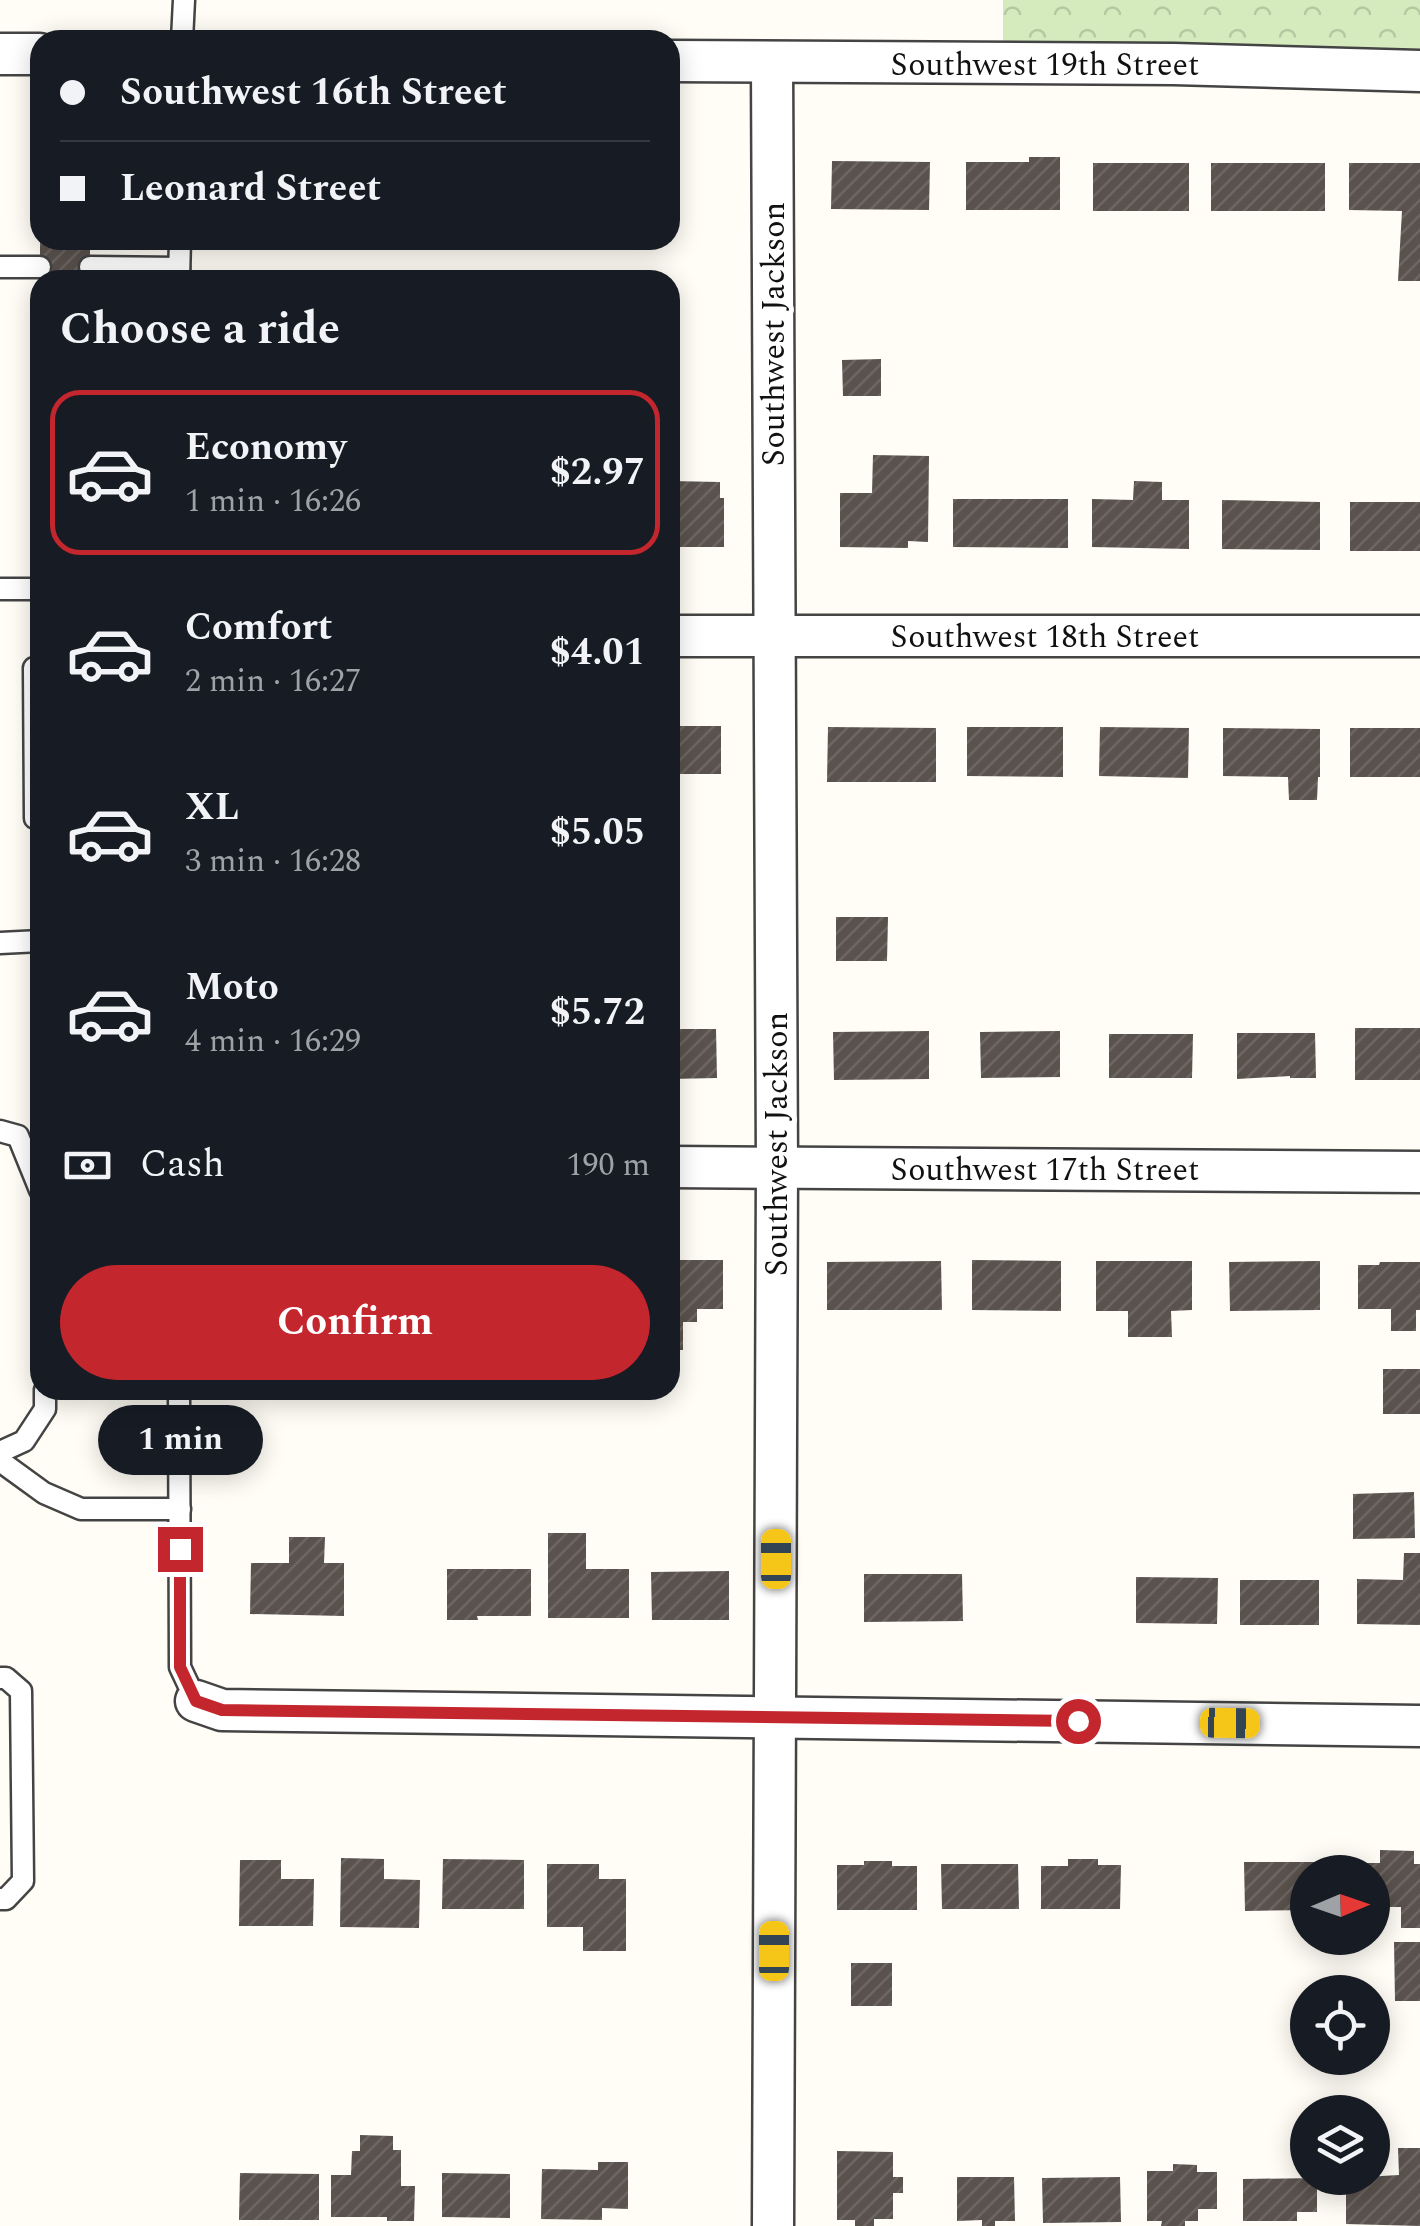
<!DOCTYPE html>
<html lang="en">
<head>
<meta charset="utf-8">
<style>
	:root { --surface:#171b24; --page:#242831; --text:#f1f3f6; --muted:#9ea1a6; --line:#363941; --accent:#c4262e }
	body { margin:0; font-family:Spectral,serif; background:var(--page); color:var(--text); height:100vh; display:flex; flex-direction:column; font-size:38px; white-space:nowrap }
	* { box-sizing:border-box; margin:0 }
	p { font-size:32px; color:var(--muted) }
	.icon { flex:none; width:55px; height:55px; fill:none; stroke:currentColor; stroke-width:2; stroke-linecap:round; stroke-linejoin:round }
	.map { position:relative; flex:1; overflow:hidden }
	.side { position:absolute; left:30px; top:270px; width:650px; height:1130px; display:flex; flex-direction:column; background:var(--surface); border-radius:30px; box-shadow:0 5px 25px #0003 }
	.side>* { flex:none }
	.guide { position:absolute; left:30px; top:30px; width:650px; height:220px; border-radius:30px; box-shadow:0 5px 25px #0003; display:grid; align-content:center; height:220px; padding:0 30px; background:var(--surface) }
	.needle { width:65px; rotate:88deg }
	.buttons { position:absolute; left:1290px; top:1855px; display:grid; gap:20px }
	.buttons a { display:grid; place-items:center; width:100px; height:100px; border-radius:50%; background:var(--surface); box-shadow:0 5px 25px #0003; font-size:50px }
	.end { position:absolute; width:45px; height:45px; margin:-22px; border:12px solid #c4262e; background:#fff; box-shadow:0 0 0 5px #fff }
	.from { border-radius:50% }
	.bubble { position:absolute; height:70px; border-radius:35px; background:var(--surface); box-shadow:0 5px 25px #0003; font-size:32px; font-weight:700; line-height:70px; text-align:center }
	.car { position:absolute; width:30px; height:60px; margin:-30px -15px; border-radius:12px; box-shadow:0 0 8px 2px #0007; background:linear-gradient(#f5c518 24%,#345 0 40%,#f5c518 0 76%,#345 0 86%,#f5c518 0) }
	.guide b { display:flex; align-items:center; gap:35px; height:95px; font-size:38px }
	.guide b+b { border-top:2px solid var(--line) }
	.guide i { width:25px; height:25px; background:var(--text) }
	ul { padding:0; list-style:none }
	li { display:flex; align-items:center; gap:30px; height:165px; margin:0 20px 15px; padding:0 10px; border:5px solid transparent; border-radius:30px }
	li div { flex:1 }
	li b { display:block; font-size:38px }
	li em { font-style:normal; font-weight:700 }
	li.on { border-color:var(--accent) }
	li>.icon { width:90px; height:90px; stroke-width:1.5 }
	h2 { padding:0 30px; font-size:45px; line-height:120px }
	.pay { display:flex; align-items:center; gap:25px; height:110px; padding:0 30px; font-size:38px }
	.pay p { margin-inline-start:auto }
	.button { display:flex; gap:20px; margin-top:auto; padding:20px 30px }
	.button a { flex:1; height:115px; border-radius:60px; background:var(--accent); color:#fff; font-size:40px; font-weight:700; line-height:115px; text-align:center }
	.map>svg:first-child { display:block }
	.park { fill:url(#park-crowns) }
	.building { fill:url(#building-hatch) }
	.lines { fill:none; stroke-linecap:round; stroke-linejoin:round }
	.lane-casing { stroke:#444; stroke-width:25 }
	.street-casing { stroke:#444; stroke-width:45 }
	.lane { stroke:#fff; stroke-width:20 }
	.street { stroke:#fff; stroke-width:40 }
	.route { stroke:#c4262e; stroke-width:12 }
	.labels { text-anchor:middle; stroke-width:10; stroke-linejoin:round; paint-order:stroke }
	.street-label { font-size:32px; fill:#111; stroke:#fff }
</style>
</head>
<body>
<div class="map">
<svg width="1420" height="2226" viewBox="0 0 1420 2226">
	<defs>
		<pattern id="park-crowns" width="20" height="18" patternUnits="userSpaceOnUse" patternTransform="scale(2.5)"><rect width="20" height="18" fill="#d5ebbd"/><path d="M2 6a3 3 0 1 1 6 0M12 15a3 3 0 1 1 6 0" fill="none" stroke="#b6c8a1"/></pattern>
		<pattern id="building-hatch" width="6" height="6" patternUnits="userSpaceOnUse" patternTransform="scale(2.5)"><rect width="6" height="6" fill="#5a524d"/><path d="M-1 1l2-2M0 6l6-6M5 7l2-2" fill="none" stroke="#6d6662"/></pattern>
	</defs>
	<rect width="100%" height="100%" fill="#fffdf5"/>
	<path class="park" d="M1003,0H1420V71L1003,62Z"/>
	<g class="building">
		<path d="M1029,157H1060V210H966V162H1029Z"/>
		<path d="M832,161L930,162L929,210L831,209Z"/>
		<rect x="1093" y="163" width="96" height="48"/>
		<rect x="1211" y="163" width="114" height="48"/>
		<path d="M1349,163H1420V281H1398L1402,211L1349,210Z"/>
		<rect x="40" y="240" width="50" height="40"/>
		<path d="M881,359V396H843L842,360Z"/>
		<path d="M873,455L929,456L928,542L908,541V548L840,547V493H872Z"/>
		<path d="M670,481L720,482V498H724V547H670Z"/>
		<path d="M1134,481L1162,482V500H1189V549L1092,547V499L1133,500Z"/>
		<path d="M953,499H1068V548L953,547Z"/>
		<path d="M1222,500L1320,502V550L1222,549Z"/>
		<rect x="1350" y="502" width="70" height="49"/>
		<rect x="670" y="726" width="51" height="48"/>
		<path d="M828,727L936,728V782H827Z"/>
		<path d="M967,727H1063V777L967,776Z"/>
		<path d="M1100,727L1189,728L1188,778L1099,776Z"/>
		<path d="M1223,728L1320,729V777H1318L1317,800H1289L1288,777L1223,776Z"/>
		<rect x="1350" y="728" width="70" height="49"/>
		<path d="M836,917H888L887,961H836Z"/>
		<rect x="1355" y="1028" width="65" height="52"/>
		<path d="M670,1029H716L717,1078L670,1079Z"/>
		<path d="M929,1031V1079L834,1080L833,1032Z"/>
		<path d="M1060,1031V1077L981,1078L980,1032Z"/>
		<path d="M1237,1033H1315L1316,1078H1290V1076L1237,1079Z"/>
		<path d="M1109,1034H1193L1192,1078H1109Z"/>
		<path d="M670,1260H723V1309H697V1322H683V1350H670Z"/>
		<path d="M972,1260L1061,1261V1311L972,1310Z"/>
		<path d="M941,1261L942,1310H827V1262Z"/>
		<path d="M1096,1261H1192V1310L1171,1311L1172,1337H1128V1311H1096Z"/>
		<path d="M1320,1261V1310L1230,1311L1229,1262Z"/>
		<path d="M1380,1262H1420V1310H1416V1331H1391V1309H1358V1265H1379Z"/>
		<rect x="1383" y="1369" width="37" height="45"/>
		<path d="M1414,1492L1415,1538L1353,1539V1494Z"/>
		<path d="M548,1533H586V1569H629V1618H548Z"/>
		<path d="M289,1537H325L324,1563H344V1616L250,1614L251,1563H289Z"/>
		<path d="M1404,1553H1420V1625L1357,1624V1579L1403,1580Z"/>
		<path d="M447,1569H531V1616H477L478,1620H447Z"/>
		<path d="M729,1571V1620H652L651,1572Z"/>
		<path d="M864,1574H962L963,1621L864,1622Z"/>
		<path d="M1136,1577L1218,1578L1217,1624L1136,1623Z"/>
		<rect x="1240" y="1580" width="79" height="45"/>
		<path d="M1380,1850L1414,1851V1864H1420V1928H1401V1907H1372V1872H1360V1863H1380Z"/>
		<path d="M341,1858L384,1859V1879L420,1880L419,1928L340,1927Z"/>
		<path d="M443,1859L524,1860V1909H442Z"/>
		<path d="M1068,1859H1098V1865H1121L1120,1909H1041V1866H1068Z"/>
		<path d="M240,1860H281V1879H314L313,1926H239Z"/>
		<path d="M864,1861H892V1866H917V1910H837V1865H864Z"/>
		<path d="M1244,1862H1324L1325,1872H1308V1910L1245,1911Z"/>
		<path d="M547,1864H599V1879H626V1951H583V1927H547Z"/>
		<path d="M941,1864H1018L1019,1909H942Z"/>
		<path d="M1394,1942H1420V2001H1395Z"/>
		<rect x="851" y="1963" width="41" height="43"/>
		<path d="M360,2135L393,2136V2150H401V2186H415L414,2221H387V2217H331V2175H351L352,2151H360Z"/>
		<path d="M1398,2148H1420V2226L1346,2224V2178L1399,2175Z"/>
		<path d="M837,2151L893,2152V2177H903V2193H893V2219H874V2226H855V2220H837Z"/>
		<path d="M598,2162H628V2209L602,2208V2220L541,2219L542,2169L598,2170Z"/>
		<path d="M1173,2164L1197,2165V2172H1217V2209H1198V2221H1185V2226H1161L1162,2221H1147V2171H1173Z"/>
		<path d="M240,2173L319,2174V2220H239Z"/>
		<path d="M442,2173L510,2174V2218L442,2217Z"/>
		<path d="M957,2177H1014L1015,2221H995V2226H982V2220L957,2221Z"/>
		<path d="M1120,2177L1121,2222L1043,2223L1042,2178Z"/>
		<path d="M1317,2178V2212H1297V2221H1243V2179Z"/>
	</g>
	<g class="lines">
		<defs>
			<g id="lane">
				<path d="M182,40L184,0"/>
				<path d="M0,267H40"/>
				<path d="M90,267L179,268"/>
				<path d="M179,278L180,240"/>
				<path d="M0,589H40"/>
				<path d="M34,668L35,818L40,820"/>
				<path d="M0,943L40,941"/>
				<path d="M0,1131L18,1136L40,1190"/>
				<path d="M179,1390L180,1667L196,1701"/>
				<path d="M0,1452L24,1441L45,1409V1390"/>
				<path d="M0,1461L44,1493L81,1509H180"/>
				<path d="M0,1678H6L21,1691L23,1881L6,1899H0"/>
			</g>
			<g id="street">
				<path d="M0,54H40"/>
				<path d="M670,61L1174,64L1420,71"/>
				<path d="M772,63L777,1167L773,2226"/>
				<path d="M670,636H1420"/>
				<path d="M670,1167L1420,1172"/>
				<path d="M196,1701L222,1710L1420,1726"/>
			</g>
		</defs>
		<use href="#lane" class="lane-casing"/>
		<use href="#street" class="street-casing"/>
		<use href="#lane" class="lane"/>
		<use href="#street" class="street"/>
	</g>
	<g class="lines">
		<path class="route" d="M180,1549V1667L196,1701L222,1710L1078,1721"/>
	</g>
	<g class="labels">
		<g class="street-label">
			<text x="1045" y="75">Southwest 19th Street</text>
			<text transform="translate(773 334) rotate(-90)" y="11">Southwest Jackson</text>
			<text x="1045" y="647">Southwest 18th Street</text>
			<text transform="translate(776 1144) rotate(-90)" y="11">Southwest Jackson</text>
			<text x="1045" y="1180">Southwest 17th Street</text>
		</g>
	</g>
</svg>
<div class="buttons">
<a><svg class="needle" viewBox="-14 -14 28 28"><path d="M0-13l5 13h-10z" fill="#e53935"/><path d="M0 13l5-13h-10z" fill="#9ea1a6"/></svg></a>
<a><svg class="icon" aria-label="locate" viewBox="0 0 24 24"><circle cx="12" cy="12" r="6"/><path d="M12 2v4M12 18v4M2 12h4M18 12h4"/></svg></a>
<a><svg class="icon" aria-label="layers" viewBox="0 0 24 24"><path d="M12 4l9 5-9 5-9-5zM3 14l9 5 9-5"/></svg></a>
</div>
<i class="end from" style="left:1078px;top:1721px"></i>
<i class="end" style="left:180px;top:1549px"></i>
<div class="bubble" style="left:98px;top:1405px;width:165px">1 min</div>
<i class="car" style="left:776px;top:1559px;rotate:0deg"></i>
<i class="car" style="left:1230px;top:1723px;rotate:91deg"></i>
<i class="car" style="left:774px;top:1951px;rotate:0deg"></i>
<div class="guide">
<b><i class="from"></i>Southwest 16th Street</b>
<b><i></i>Leonard Street</b>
</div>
<section class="side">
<h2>Choose a ride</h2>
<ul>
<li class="on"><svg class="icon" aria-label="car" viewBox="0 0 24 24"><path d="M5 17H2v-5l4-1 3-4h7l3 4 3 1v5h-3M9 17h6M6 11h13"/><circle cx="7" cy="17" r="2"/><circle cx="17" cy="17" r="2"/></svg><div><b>Economy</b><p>1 min · 16:26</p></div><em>$2.97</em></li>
<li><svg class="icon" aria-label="car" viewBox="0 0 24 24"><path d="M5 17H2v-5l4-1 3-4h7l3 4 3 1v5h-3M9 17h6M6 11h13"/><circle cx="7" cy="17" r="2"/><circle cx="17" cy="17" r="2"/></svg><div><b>Comfort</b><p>2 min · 16:27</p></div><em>$4.01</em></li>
<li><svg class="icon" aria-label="car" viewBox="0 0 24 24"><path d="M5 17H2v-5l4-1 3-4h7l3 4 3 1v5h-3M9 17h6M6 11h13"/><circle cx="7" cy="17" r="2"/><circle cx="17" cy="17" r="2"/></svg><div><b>XL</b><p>3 min · 16:28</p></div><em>$5.05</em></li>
<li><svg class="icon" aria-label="car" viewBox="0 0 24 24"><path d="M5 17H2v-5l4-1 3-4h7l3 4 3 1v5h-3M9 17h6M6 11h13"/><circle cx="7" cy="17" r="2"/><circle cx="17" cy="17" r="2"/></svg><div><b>Moto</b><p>4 min · 16:29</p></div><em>$5.72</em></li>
</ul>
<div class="pay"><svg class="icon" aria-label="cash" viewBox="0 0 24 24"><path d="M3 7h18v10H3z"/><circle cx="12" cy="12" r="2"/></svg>Cash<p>190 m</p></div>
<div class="button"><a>Confirm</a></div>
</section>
</div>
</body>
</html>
